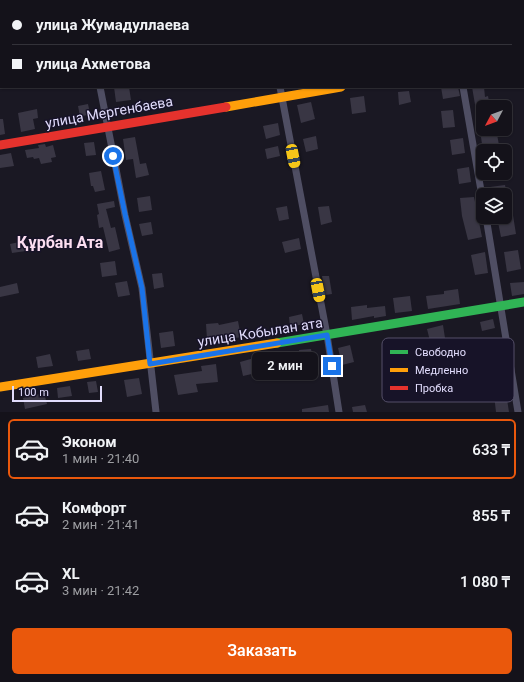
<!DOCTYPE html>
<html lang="ru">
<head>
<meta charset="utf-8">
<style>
	:root { --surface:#14121a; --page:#1d1b23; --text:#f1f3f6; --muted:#9d9ea2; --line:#333239; --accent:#ea580c }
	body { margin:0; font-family:Roboto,sans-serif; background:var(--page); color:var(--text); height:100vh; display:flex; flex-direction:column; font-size:15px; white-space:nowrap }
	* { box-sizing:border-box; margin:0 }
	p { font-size:13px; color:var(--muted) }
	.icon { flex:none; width:22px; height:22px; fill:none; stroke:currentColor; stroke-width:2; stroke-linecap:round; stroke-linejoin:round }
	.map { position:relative; height:412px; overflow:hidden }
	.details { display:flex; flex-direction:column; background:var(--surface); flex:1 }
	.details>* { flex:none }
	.banner { position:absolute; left:0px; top:0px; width:524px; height:88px; box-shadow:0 1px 3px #0004,0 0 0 1px var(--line); display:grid; align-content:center; height:88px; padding:0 12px; background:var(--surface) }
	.needle { width:26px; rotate:229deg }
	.tools { position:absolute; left:476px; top:100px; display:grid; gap:8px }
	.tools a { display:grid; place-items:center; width:36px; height:36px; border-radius:6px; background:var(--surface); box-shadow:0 1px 3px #0004,0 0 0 1px var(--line); font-size:20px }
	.scale { position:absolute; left:12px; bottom:10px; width:90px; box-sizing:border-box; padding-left:4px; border:2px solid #e1dcfc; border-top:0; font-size:11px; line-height:14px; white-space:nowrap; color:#e1dcfc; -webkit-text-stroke:3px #171328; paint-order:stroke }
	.end { position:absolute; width:18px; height:18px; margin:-9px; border:5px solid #1a73e8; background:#fff; box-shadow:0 0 0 2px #fff }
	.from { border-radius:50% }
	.bubble { position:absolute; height:28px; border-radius:6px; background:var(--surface); box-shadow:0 1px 3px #0004,0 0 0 1px var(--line); font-size:13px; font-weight:600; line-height:28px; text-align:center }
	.car { position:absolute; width:12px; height:24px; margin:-12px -6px; border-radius:5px; box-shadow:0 0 3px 1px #0007; background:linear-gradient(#f5c518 24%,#345 0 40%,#f5c518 0 76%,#345 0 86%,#f5c518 0) }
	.banner b { display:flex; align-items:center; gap:14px; height:38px; font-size:15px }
	.banner b+b { border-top:1px solid var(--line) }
	.banner i { width:10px; height:10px; background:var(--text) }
	ul { padding:7px 0 0; list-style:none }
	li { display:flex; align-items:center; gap:12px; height:60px; margin:0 8px 6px; padding:0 4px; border:2px solid transparent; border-radius:6px }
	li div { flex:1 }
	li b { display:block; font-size:15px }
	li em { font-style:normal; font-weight:600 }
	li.selected { border-color:var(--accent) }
	li>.icon { width:36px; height:36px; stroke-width:1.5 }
	.action { display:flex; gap:8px; margin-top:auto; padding:8px 12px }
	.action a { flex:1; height:46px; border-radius:6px; background:var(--accent); color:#fff; font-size:16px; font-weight:600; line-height:46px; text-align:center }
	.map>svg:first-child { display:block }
	.building { fill:#393644 }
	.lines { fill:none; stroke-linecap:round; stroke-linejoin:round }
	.street { stroke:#4f4e63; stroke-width:7 }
	.fast { stroke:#30b455; stroke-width:9 }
	.slow { stroke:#ff9f0a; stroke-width:9 }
	.jam { stroke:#e5322d; stroke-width:9 }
	.route { stroke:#1a73e8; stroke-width:5 }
	.labels { text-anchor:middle; stroke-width:3; stroke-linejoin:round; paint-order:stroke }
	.street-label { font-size:14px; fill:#e1dcfc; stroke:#171328 }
	.quarter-label { font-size:16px; font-weight:bold; fill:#fcdef1; stroke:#171328 }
	.key { fill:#171328; stroke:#544f68; stroke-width:1 }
	.key-label { font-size:11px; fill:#e1dcfc }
</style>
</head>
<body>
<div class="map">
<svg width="524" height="412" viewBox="0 0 524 412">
	<rect width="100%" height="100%" fill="#1a1823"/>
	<g class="building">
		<path d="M114,87H129L131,100L116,102Z"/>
		<path d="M441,87H458L460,96L443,99Z"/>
		<path d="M472,87H484L485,97L488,96L490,107H483V115L477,116Z"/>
		<path d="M409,91L411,102L399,105L398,92Z"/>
		<path d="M364,96L366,112L352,114L350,98Z"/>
		<path d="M311,102L315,119L301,123L297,105Z"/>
		<path d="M88,104L90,114L80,117L78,106Z"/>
		<path d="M37,109L38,118L33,119L35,129L21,132L18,113Z"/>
		<path d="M453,110L455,127L443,128L441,111Z"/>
		<path d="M0,119H3L5,134L0,135Z"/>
		<path d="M278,123L280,135L266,139L263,126Z"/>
		<path d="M497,134L500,151H483L481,137Z"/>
		<path d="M316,136L318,149L306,152L303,139Z"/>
		<path d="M135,137L140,164L146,163L149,175L136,178L133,159L126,160L123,139Z"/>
		<path d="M463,138L465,153L452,155L450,140Z"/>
		<path d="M94,142L96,155L86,156L84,143Z"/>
		<path d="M45,144L46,147L53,145L56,157L51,158L52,162L41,164L39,158L34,159L33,157L27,158L25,150L39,148L38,145Z"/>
		<path d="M278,146L280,156L267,159L265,149Z"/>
		<path d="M11,153L14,166L0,168V155Z"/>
		<path d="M469,167L471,182L459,184L457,169Z"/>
		<path d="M101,171L105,190L95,192L93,186H91L89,173Z"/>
		<path d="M505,185L510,209H512L516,234L501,237L497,217H505V195H507H491L490,187Z"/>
		<path d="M150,196L152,210L139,212L137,198Z"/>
		<path d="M474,197L482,237L468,240L462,216L460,198Z"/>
		<path d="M114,201L115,207L106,209L111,228L115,227L120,249L109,252L103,227L99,228L97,215L99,214L97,204Z"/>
		<path d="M287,206L289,219L279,221L276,208Z"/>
		<path d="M329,206L332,222L321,225L318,207Z"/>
		<path d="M151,222L153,234L142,236L139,224Z"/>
		<path d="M299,238L301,249L285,253L282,242Z"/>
		<path d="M24,241L26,251L12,253L10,244Z"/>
		<path d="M518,250L521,269L507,272L504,252Z"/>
		<path d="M485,252L488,273L475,275L471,255Z"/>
		<path d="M115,261L117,275L102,277L100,263Z"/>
		<path d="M162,273L164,287L154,289L152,274Z"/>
		<path d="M322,276H329L332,294L325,295Z"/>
		<path d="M127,281L130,295L118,297L115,283Z"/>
		<path d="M524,282V294L512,296L510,283Z"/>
		<path d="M17,283L19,293L0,297V287Z"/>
		<path d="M458,289L460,304L428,309L426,296L444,294V291Z"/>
		<path d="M410,296L412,311L395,313L393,298Z"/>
		<path d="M367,305V308L385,306L386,316L374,318V316L352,320L351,307Z"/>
		<path d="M302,314L304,324L290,327L289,317Z"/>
		<path d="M493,319L495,328L482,331L480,322Z"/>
		<path d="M238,321L241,337L225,340L224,337L207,339L206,324L218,323L219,325Z"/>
		<path d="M443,325L445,338L430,341L427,329Z"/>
		<path d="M173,331L175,346L161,348L159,333Z"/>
		<path d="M350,345L354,362L342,365L338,348Z"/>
		<path d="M89,349L91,359L78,361L76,351Z"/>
		<path d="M311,349L313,360L301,362L299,350Z"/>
		<path d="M498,352L501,374H503L509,412H496L494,395H492L486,354Z"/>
		<path d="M50,354L53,366L38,368L36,357Z"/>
		<path d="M261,356L265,371L243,376L240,362Z"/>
		<path d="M216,364L218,382L196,384L198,392L178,395L174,375L202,371L201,366Z"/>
		<path d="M139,378L142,394L127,397L124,380Z"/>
		<path d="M96,381L98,392L89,393L87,382Z"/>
		<path d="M70,386L72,396L58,398L57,388Z"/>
		<path d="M44,393L47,404L25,409L23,398Z"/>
		<path d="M328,405L329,412H302V409Z"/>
		<path d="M365,405L367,412H353L352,407Z"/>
	</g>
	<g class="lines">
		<g class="street">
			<path d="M84,0V1"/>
			<path d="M268,0V1"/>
			<path d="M448,0V1"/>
			<path d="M523,57H524"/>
			<path d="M100,87L125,215L142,288L156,412"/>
			<path d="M280,87L327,335L339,412"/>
			<path d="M463,87L483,202"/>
			<path d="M486,217L518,412"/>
		</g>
		<path class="fast" d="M277,343L524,302"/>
		<g class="slow">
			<path d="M226,107L341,87"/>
			<path d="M0,387L277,343"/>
		</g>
		<path class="jam" d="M0,145L226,107"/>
	</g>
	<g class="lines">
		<path class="route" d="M113,156L125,214L142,288L150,364L327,335L332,366"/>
	</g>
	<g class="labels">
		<g class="street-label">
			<text transform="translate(109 112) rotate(-10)" y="5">улица Мергенбаева</text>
			<text transform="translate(260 332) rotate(-9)" y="5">улица Кобылан ата</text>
		</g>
		<g class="quarter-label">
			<text x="60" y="248">Құрбан Ата</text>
		</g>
	</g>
	<rect x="382" y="338" width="132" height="64" rx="6" class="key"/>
	<rect x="390" y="350" width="18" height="4" fill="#30b455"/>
	<rect x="390" y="368" width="18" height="4" fill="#ff9f0a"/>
	<rect x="390" y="386" width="18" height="4" fill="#e5322d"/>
	<g class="key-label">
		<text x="415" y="356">Свободно</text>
		<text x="415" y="374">Медленно</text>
		<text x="415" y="392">Пробка</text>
	</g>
</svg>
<div class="tools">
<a><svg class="needle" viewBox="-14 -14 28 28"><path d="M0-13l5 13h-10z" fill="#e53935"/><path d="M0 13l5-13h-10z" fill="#9d9ea2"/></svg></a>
<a><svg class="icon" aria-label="locate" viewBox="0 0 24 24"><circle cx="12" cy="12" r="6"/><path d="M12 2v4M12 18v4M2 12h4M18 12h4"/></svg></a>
<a><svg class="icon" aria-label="layers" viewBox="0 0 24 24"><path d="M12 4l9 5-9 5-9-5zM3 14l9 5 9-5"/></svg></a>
</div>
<div class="scale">100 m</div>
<i class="end from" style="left:113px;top:156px"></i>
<i class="end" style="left:332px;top:366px"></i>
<div class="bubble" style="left:252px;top:352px;width:66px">2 мин</div>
<i class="car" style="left:293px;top:156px;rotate:169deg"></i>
<i class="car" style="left:318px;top:290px;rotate:169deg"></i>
<div class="banner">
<b><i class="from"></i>улица Жумадуллаева</b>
<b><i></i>улица Ахметова</b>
</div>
</div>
<section class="details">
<ul>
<li class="selected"><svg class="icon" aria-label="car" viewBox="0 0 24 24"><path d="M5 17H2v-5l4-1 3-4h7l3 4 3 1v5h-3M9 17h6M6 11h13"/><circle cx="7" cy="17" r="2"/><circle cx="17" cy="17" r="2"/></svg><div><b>Эконом</b><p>1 мин · 21:40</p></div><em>633 ₸</em></li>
<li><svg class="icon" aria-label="car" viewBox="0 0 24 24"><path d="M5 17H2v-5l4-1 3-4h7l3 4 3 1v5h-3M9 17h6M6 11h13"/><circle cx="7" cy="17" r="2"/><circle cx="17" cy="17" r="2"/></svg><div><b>Комфорт</b><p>2 мин · 21:41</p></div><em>855 ₸</em></li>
<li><svg class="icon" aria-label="car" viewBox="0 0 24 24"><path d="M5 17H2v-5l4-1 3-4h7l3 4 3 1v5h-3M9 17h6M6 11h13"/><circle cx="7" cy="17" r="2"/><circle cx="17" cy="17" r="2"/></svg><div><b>XL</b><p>3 мин · 21:42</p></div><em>1 080 ₸</em></li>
</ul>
<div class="action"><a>Заказать</a></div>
</section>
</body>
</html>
